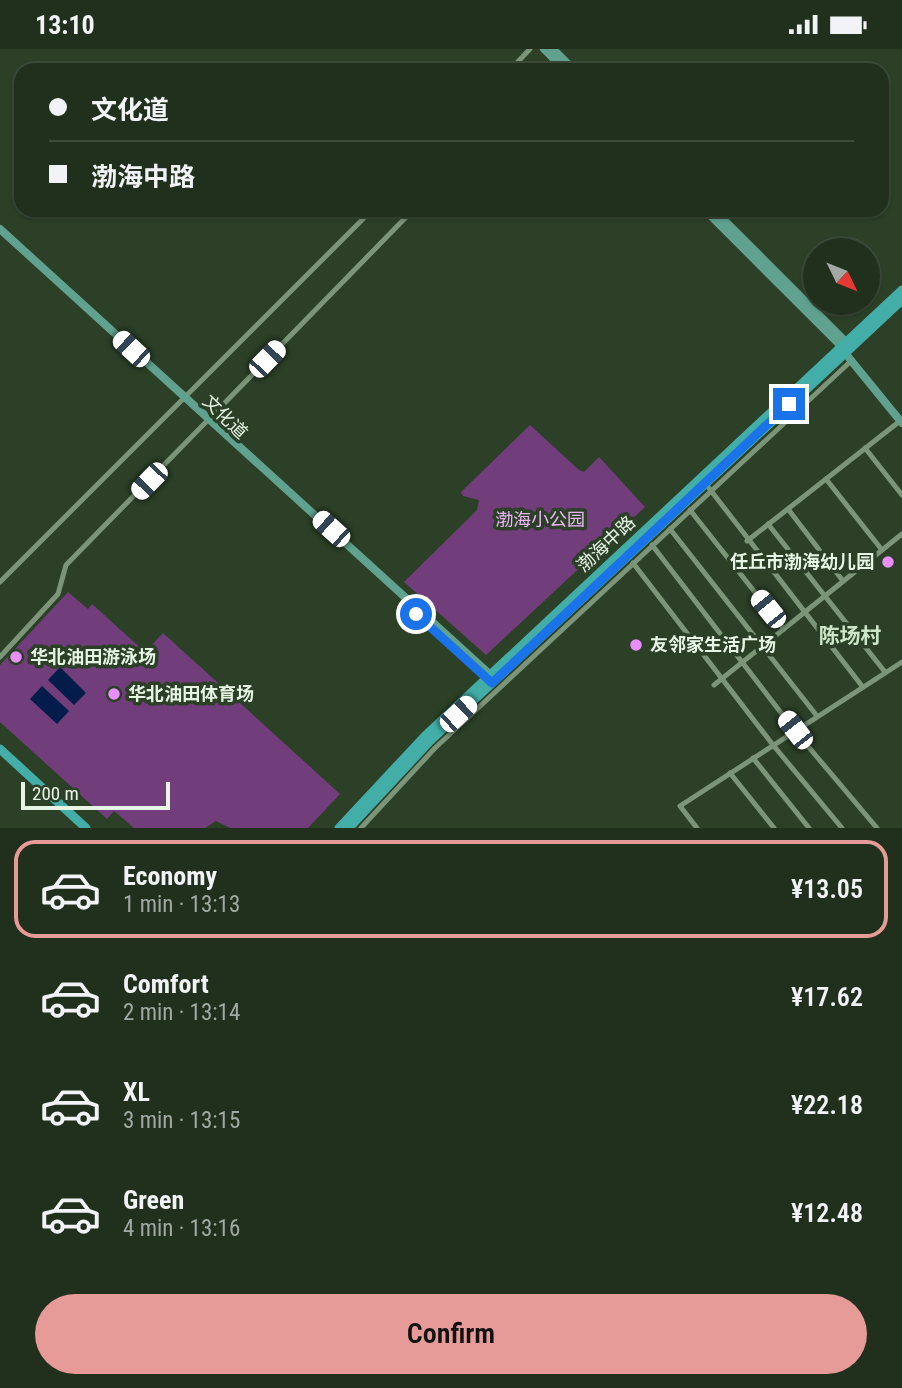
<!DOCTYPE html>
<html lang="en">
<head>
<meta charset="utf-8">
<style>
	:root { --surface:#20301d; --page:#2d3c2a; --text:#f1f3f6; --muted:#a2a9a4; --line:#3d4b3b; --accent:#e69b98 }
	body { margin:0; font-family:"Roboto Condensed","Noto Sans SC",sans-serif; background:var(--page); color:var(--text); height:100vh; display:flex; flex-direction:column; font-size:26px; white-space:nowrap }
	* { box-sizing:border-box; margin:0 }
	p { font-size:23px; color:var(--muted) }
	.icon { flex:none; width:38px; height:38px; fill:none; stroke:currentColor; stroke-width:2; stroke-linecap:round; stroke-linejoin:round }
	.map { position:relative; height:779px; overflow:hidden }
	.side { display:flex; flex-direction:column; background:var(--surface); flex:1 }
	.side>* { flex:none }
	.top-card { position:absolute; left:14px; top:14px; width:875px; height:154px; border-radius:21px; box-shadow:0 2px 5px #0004,0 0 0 2px var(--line); display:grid; align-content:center; height:154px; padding:0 35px; background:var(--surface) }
	.needle { width:46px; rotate:133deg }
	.fabs { position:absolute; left:803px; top:189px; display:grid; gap:14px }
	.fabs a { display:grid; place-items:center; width:77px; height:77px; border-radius:50%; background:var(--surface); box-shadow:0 2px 5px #0004,0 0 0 2px var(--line); font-size:35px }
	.scale { position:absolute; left:21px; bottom:18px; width:149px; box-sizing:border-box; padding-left:7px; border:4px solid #e7f5e5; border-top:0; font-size:19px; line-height:24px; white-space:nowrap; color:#e7f5e5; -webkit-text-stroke:5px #2b4027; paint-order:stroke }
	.end { position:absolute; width:32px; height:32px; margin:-16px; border:9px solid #1a73e8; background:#fff; box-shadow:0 0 0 4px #fff }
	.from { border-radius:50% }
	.car { position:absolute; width:21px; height:42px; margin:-21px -10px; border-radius:9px; box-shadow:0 0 5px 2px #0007; background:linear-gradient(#fff 24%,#345 0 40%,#fff 0 76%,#345 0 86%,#fff 0) }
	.top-card b { display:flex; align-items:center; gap:24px; height:66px; font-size:26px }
	.top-card b+b { border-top:2px solid var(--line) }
	.top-card i { width:18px; height:18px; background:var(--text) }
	ul { padding:12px 0 0; list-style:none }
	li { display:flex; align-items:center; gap:21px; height:98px; margin:0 14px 10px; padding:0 21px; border:4px solid transparent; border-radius:21px }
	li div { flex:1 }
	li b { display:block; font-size:26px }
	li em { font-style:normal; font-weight:600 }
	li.on { border-color:var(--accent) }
	li>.icon { width:63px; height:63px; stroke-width:1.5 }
	.cta { display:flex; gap:14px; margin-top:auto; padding:14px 35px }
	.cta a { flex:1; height:80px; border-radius:42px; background:var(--accent); color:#111; font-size:28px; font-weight:600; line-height:80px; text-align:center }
	.status { display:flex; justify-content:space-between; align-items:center; height:49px; padding:0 35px; background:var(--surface); direction:ltr }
	.status svg { height:19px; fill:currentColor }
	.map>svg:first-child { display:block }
	.green { fill:#713e7b }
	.water { fill:#031c49 }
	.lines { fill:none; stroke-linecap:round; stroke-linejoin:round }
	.street { stroke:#7c9578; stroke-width:5 }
	.secondary { stroke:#60a18f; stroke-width:8 }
	.primary { stroke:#43ada7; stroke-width:9 }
	.route { stroke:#1a73e8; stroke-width:9 }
	.poi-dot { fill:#ea8dfd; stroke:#2b4027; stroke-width:2.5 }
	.labels { text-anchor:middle; stroke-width:7; stroke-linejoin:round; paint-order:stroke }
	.street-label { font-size:18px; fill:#e7f5e5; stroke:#2b4027 }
	.park-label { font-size:18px; fill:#eeb6f9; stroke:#2b4027 }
	.poi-label { font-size:18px; font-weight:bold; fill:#e7f5e5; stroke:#2b4027; text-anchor:start }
	.quarter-label { font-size:21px; font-weight:bold; fill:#cce6c7; stroke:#2b4027 }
</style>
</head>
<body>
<div class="status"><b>13:10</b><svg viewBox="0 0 49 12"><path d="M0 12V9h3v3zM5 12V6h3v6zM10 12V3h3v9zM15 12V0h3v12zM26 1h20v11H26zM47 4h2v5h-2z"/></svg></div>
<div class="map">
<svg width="902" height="779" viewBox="0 0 902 779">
	<rect width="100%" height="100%" fill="#2b4027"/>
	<g class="green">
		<path d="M530,376L579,421L584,423L599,408L645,458L486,606L404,533L477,461L479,451L463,447L461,443Z"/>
		<path d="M68,543L88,560L92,555L145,603L163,584L340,745L308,779H230L216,772L205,779H134L114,762L107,770L0,673V616Z"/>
	</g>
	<g class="water">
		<path d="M60,618L86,644L74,656L48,631Z"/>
		<path d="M42,637L69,662L57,675L30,650Z"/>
	</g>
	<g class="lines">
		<g class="street">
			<path d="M510,21L530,0"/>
			<path d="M550,21L558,13"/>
			<path d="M210,369L413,161"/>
			<path d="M865,399L902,446"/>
			<path d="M826,430L882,501"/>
			<path d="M705,434L862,637"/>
			<path d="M788,460L843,532"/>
			<path d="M690,461L784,580"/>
			<path d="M768,475L885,623"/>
			<path d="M670,480L817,667"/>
			<path d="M747,492L900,372"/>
			<path d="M652,496L795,682L877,779"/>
			<path d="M633,514L773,696L842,779"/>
			<path d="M0,533L372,161"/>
			<path d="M0,608L58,545L66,516L206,373"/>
			<path d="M714,636L902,485"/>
			<path d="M753,709L809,779"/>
			<path d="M730,724L774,779"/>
			<path d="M361,779L435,699L851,312"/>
			<path d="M697,779L680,757L902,613"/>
		</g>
		<g class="secondary">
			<path d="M544,0L565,21"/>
			<path d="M553,0L574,21"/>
			<path d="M705,161L844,300"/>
			<path d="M714,161L849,296"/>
			<path d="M0,180L495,630"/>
			<path d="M845,304L902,374"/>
		</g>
		<g class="primary">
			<path d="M0,700L86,779"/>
			<path d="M339,779L425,687L902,241"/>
			<path d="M349,779L430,692L902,251"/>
		</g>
	</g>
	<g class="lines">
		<path class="route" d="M416,565L492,634L789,355"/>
	</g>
	<g class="poi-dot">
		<circle cx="888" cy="513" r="7"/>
		<circle cx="636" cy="596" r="7"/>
		<circle cx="16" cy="608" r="7"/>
		<circle cx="114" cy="645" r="7"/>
	</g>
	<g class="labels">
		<g class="street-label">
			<text transform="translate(225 368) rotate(44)" y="6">文化道</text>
			<text transform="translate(606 495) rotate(-43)" y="6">渤海中路</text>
		</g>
		<g class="park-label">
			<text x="540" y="477">渤海小公园</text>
		</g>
		<g class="poi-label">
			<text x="874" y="519" text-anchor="end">任丘市渤海幼儿园</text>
			<text x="650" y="602">友邻家生活广场</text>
			<text x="30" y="614">华北油田游泳场</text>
			<text x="128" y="651">华北油田体育场</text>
		</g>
		<g class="quarter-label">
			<text x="850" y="594">陈场村</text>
		</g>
	</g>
</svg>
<div class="fabs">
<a><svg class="needle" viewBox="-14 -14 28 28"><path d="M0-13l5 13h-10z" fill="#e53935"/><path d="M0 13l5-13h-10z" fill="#a2a9a4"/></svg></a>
</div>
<div class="scale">200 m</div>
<i class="end from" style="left:416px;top:565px"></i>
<i class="end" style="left:789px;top:355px"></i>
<i class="car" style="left:131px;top:300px;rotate:313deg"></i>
<i class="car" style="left:267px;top:310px;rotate:44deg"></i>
<i class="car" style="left:149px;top:432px;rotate:224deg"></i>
<i class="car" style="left:331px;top:480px;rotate:312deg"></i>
<i class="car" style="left:768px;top:560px;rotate:321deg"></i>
<i class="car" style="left:458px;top:665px;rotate:47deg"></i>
<i class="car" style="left:795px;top:681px;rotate:322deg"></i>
<div class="top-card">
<b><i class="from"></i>文化道</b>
<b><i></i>渤海中路</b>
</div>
</div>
<section class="side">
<ul>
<li class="on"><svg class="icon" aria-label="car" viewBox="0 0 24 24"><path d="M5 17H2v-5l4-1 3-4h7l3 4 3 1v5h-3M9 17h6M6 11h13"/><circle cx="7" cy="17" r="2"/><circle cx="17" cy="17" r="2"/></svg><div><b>Economy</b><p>1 min · 13:13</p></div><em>¥13.05</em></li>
<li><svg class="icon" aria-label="car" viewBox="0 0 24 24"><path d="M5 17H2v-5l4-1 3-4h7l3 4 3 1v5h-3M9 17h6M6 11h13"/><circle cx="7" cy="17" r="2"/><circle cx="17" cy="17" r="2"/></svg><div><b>Comfort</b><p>2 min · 13:14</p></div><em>¥17.62</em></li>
<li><svg class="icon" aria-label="car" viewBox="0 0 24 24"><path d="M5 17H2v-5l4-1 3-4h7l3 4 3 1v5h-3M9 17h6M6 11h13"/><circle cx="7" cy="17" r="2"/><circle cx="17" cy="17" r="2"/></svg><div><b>XL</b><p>3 min · 13:15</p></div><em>¥22.18</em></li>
<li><svg class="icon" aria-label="car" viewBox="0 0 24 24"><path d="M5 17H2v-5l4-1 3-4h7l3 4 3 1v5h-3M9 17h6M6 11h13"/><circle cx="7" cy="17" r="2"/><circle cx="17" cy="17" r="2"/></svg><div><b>Green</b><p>4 min · 13:16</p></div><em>¥12.48</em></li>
</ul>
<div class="cta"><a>Confirm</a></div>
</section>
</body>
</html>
